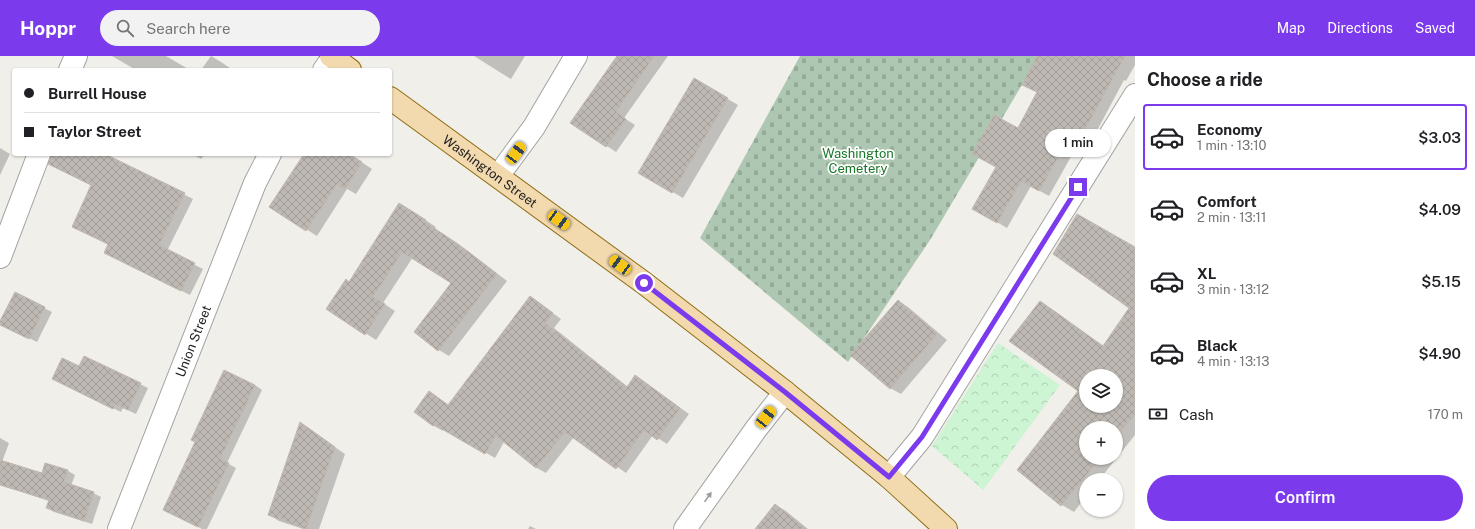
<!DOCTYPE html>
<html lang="en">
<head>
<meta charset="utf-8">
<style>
	:root { --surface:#fff; --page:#f2f2f2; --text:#202124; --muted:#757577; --line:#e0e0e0; --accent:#7c3aed }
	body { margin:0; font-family:"Public Sans",sans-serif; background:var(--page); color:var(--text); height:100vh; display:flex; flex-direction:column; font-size:15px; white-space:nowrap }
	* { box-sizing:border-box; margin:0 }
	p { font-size:13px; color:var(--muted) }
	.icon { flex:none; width:22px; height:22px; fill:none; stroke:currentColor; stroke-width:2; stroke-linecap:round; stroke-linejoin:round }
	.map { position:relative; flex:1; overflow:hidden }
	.sheet { display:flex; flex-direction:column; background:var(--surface); width:340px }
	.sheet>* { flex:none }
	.guide { position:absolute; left:12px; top:12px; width:380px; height:88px; border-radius:4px; box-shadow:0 1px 3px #0004; display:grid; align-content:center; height:88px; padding:0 12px; background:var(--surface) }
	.buttons { position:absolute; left:1079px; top:313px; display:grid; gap:8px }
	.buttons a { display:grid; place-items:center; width:44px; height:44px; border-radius:50%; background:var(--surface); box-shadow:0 1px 3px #0004; font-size:20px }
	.end { position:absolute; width:18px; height:18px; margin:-9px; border:5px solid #7c3aed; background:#fff; box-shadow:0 0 0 2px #fff }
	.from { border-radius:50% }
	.bubble { position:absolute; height:28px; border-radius:14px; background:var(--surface); box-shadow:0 1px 3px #0004; font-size:13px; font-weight:600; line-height:28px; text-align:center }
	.car { position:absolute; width:12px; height:24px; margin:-12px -6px; border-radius:5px; box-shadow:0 0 3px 1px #0007; background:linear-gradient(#f5c518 24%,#345 0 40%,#f5c518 0 76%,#345 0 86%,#f5c518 0) }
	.guide b { display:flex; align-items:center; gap:14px; height:38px; font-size:15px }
	.guide b+b { border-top:1px solid var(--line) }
	.guide i { width:10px; height:10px; background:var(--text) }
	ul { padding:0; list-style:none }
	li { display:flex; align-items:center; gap:12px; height:66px; margin:0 8px 6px; padding:0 4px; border:2px solid transparent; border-radius:4px }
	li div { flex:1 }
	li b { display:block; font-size:15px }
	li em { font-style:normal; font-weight:600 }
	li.current { border-color:var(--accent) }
	li>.icon { width:36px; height:36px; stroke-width:1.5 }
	h2 { padding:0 12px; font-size:18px; line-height:48px }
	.pay { display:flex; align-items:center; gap:10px; height:44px; padding:0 12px; font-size:15px }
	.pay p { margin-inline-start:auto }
	.primary-button { display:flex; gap:8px; margin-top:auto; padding:8px 12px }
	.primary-button a { flex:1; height:46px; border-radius:24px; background:var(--accent); color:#fff; font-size:16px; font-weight:600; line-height:46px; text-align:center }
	header { display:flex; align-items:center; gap:24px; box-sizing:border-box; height:56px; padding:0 20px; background:var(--accent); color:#fff }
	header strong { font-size:19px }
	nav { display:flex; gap:22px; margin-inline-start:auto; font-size:14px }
	.search { width:280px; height:36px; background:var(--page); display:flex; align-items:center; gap:10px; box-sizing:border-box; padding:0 14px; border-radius:22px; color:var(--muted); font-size:15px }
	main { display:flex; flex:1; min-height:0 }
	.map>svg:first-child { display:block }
	.cemetery { fill:url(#cemetery-stones) }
	.park { fill:url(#park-crowns) }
	.shadow { fill:#0003; fill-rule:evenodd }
	.building { fill:url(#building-cross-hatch); stroke:#c1b8ae; fill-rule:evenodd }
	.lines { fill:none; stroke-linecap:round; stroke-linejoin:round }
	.minor-casing { stroke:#a3a3a3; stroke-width:24 }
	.major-casing { stroke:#8e6d12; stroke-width:24 }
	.minor { stroke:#fff; stroke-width:22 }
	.major { stroke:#f2d9ae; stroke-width:22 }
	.oneway { fill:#9c9c9c }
	.route { stroke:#7c3aed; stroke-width:5 }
	.labels { text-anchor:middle; stroke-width:3.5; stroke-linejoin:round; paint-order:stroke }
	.park-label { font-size:13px; fill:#197627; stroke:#fff }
	.street-label { font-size:13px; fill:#222; stroke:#fff }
</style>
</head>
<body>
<header>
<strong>Hoppr</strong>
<div class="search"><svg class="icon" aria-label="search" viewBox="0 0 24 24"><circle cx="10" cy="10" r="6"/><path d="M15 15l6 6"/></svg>Search here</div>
<nav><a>Map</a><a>Directions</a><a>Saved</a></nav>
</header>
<main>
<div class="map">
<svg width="1135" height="473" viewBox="0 0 1135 473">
	<defs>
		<pattern id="cemetery-stones" width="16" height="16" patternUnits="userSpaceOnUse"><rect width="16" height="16" fill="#aec7b3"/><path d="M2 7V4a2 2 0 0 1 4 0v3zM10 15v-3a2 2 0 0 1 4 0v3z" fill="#95ab9a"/></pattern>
		<pattern id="park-crowns" width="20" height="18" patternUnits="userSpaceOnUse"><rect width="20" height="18" fill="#cdf4d3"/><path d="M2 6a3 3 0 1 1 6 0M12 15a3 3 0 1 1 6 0" fill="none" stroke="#b0d1b5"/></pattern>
		<pattern id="building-cross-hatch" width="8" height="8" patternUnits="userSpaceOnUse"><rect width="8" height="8" fill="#beb8b3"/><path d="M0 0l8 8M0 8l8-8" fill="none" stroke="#a39e9a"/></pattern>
	</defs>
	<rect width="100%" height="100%" fill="#f1efea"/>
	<path class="cemetery" d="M800,0H1039L930,184L848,306L700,182Z"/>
	<path class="park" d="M998,287L1060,329L983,434L932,390Z"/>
	<g class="shadow">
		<path d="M112,0H166L190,14H136Z"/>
		<path d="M211,0L221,6L233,14H201Z"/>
		<path d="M474,0H525L511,23Z"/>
		<path d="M618,0H668L624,62L635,69L616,96L572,67Z"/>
		<path d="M1039,0H1135V9L1126,25L1124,24L1092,84L1083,79L1049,140L1031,130L1007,172L973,152L1038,36Z"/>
		<path d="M695,24L738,49L683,142L640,117Z"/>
		<path d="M0,92L10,98L0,119Z"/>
		<path d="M52,98H111L110,101L193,143L167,195L203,213L190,239L113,201L109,189L82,175L92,130Z"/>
		<path d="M192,98H205L201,103Z"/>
		<path d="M305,98H349L372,113L356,138L347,133L317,180L271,151Z"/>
		<path d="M410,154L436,171L434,173L468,195L507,225L449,300L439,294L415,275L452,227L413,201L383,247L395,255L376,284L328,253Z"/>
		<path d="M1135,192V379L1099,424H1086V440L1074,456L1062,449L1019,413L1080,334L1052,253L1104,291L1131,251ZM1086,320H1116V350H1086ZM1086,372H1116V402H1086Z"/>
		<path d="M530,241L561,263L554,272L628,331L636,320L689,358L667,388L653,379L626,417L574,381L546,417L537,412L504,386L495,402L444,373L443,375L434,370L415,355L429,336L449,349Z"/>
		<path d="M898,245L908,251L947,284L901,338L890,332Z"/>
		<path d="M44,252L52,256L37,286L0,268Z"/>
		<path d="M85,301L148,332L136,358L123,352L121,356L53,323L80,311Z"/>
		<path d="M255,329L262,334L227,407L236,412L207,473H202L164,454Z"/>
		<path d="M301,368L345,398L319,473H303L279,465L269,459Z"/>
		<path d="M0,382L9,387L2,406L43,418L68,415L75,419L71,430L93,437L101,441L92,468L54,456L47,452L49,445L0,429Z"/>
		<path d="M776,449L786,455L808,473H756Z"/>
		<path d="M530,470L536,473H528Z"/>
	</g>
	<g class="building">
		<path d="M617,0H654L616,56L626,63L606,91L570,67Z"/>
		<path d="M1037,0H1125L1082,79L1073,75L1039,135L1021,125L997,167L972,153L996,111L972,98L994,59L1018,72L1037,36L1022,29Z"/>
		<path d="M694,22L728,42L672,137L638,117Z"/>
		<path d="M51,98H105L185,137L159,189L195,207L181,235L104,197L108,188L72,171L91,129L48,108Z"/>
		<path d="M304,98H349L362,106L345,133L337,128L306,175L269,151Z"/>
		<path d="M399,147L426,164L425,166L458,188L497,218L438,295L414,276L451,227L402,196L373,241L385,248L365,279L326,253L346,223L349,226Z"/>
		<path d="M1077,158L1135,191V358L1116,381V372H1086V402H1100L1061,450L1017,414L1078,335L1009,285L1040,245L1103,290L1129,252L1053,198ZM1086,320H1116V350H1086Z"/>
		<path d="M15,236L45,251L29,283L0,269V265Z"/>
		<path d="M530,240L553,257L545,267L627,331L635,319L680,352L657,384L644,374L616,413L565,376L536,412L496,380L485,398L435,369L433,370L414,356L429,335L448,349Z"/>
		<path d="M898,244L937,278L890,333L850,299Z"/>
		<path d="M84,300L141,327L128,354L115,348L113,353L52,323L62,302L79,310Z"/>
		<path d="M224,314L255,329L220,403L229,407L198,471L163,454L195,386L191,384Z"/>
		<path d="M300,366L335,391L306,473L268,459Z"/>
		<path d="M0,404L42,417L45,407L68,414L64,426L94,436L84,465L46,452L49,444L0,429Z"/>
		<path d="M775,448L806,473H755Z"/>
	</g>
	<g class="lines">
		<defs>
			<g id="minor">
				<path d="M70,14L76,0"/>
				<path d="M324,14L333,1"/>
				<path d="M498,120L534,71L576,0"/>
				<path d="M0,201L39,98"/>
				<path d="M889,421L922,381L1135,39"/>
				<path id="s1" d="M119,473L255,127L270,98"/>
				<path d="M685,473L756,373L785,336"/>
			</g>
			<g id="major">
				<path d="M331,0L350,14"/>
				<path id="s2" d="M390,42L644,227L785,336L889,421L946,473"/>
			</g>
		</defs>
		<use href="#minor" class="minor-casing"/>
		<use href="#major" class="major-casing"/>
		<use href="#minor" class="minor"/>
		<use href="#major" class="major"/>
	</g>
	<defs><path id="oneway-solid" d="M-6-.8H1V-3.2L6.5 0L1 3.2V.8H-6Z"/></defs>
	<use class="oneway" href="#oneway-solid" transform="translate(708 441) rotate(-55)"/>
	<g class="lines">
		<path class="route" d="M644,227L785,336L889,421L922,381L1078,131"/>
	</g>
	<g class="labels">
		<g class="park-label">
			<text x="858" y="102">Washington<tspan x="858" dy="15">Cemetery</tspan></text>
		</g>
		<g class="street-label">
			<text dy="5" stroke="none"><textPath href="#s2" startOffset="124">Washington Street</textPath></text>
			<text dy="5" stroke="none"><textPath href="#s1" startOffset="202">Union Street</textPath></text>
		</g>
	</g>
</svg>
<div class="buttons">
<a><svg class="icon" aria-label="layers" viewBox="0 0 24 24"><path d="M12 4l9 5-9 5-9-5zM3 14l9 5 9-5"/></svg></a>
<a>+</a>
<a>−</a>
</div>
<i class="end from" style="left:644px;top:227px"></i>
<i class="end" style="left:1078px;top:131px"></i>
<div class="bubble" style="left:1045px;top:73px;width:66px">1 min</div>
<i class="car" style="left:516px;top:97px;rotate:37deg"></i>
<i class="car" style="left:559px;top:164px;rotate:126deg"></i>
<i class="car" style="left:620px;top:209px;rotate:306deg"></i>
<i class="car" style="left:766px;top:361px;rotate:38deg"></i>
<div class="guide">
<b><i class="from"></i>Burrell House</b>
<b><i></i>Taylor Street</b>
</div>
</div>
<section class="sheet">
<h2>Choose a ride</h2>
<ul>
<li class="current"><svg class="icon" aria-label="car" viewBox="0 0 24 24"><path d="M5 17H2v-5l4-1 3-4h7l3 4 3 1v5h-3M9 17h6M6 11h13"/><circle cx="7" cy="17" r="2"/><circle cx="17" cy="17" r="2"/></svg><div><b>Economy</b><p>1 min · 13:10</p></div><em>$3.03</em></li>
<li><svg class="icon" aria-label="car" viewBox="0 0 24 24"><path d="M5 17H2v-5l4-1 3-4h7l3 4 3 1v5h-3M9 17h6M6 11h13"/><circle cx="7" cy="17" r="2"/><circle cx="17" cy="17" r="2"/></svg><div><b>Comfort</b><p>2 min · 13:11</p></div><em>$4.09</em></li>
<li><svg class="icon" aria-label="car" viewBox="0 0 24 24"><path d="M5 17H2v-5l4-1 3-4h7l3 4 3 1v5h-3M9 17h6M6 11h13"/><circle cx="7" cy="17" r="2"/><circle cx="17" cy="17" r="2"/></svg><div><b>XL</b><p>3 min · 13:12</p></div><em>$5.15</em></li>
<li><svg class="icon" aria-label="car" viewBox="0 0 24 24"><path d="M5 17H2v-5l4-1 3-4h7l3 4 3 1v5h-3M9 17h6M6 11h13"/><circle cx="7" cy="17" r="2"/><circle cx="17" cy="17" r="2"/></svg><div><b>Black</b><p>4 min · 13:13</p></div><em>$4.90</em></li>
</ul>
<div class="pay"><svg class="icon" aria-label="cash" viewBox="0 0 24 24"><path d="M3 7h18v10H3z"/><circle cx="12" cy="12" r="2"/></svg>Cash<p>170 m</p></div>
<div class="primary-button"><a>Confirm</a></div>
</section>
</main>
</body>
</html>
